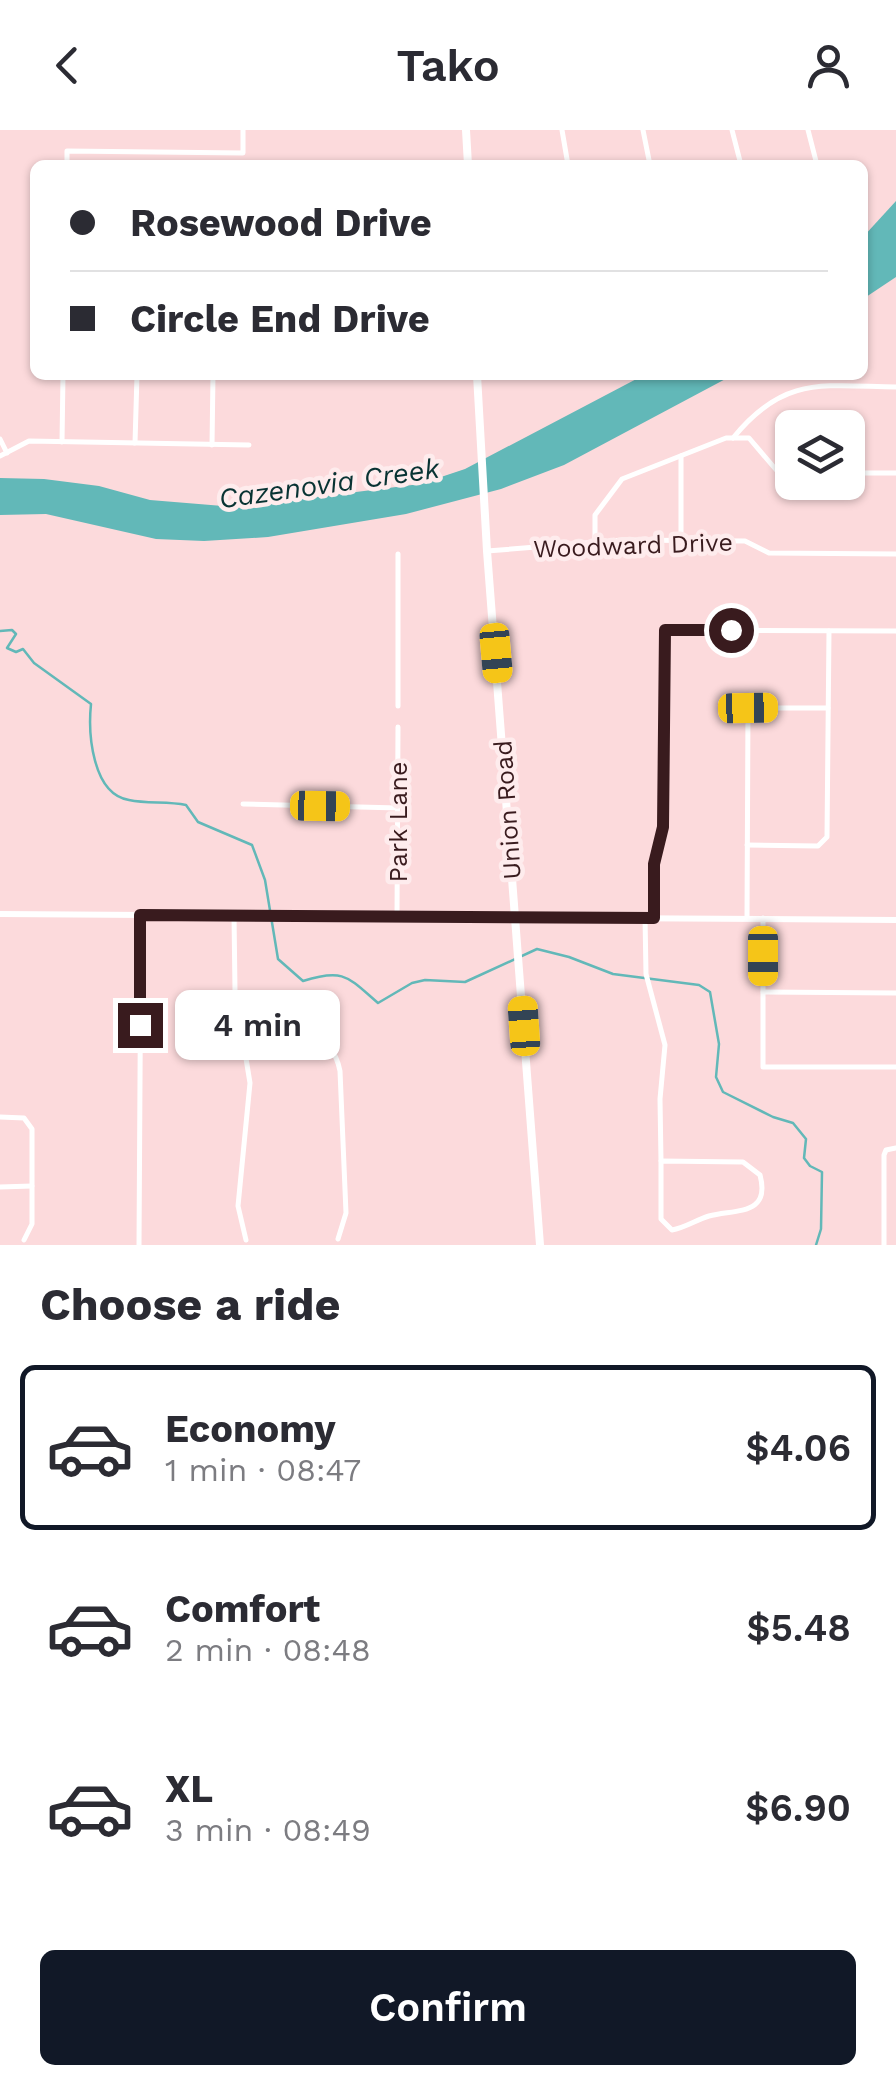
<!DOCTYPE html>
<html lang="en">
<head>
<meta charset="utf-8">
<style>
	:root { --surface:#fff; --page:#f2f2f3; --text:#2b2b33; --muted:#7c7c81; --line:#e1e1e2; --accent:#111827 }
	body { margin:0; font-family:"Work Sans",sans-serif; background:var(--page); color:var(--text); height:100vh; display:flex; flex-direction:column; font-size:38px; white-space:nowrap }
	* { box-sizing:border-box; margin:0 }
	p { font-size:32px; color:var(--muted) }
	.icon { flex:none; width:55px; height:55px; fill:none; stroke:currentColor; stroke-width:2; stroke-linecap:round; stroke-linejoin:round }
	.map { position:relative; height:1115px; overflow:hidden }
	.drawer { display:flex; flex-direction:column; background:var(--surface); flex:1 }
	.drawer>* { flex:none }
	.hud { position:absolute; left:30px; top:30px; width:838px; height:220px; border-radius:15px; box-shadow:0 2px 8px #0004; display:grid; align-content:center; height:220px; padding:0 40px; background:var(--surface) }
	.buttons { position:absolute; left:775px; top:280px; display:grid; gap:20px }
	.buttons a { display:grid; place-items:center; width:90px; height:90px; border-radius:15px; background:var(--surface); box-shadow:0 2px 8px #0004; font-size:50px }
	.end { position:absolute; width:45px; height:45px; margin:-22px; border:12px solid #391b1e; background:#fff; box-shadow:0 0 0 5px #fff }
	.from { border-radius:50% }
	.bubble { position:absolute; height:70px; border-radius:15px; background:var(--surface); box-shadow:0 2px 8px #0004; font-size:32px; font-weight:600; line-height:70px; text-align:center }
	.car { position:absolute; width:30px; height:60px; margin:-30px -15px; border-radius:12px; box-shadow:0 0 8px 2px #0007; background:linear-gradient(#f5c518 24%,#345 0 40%,#f5c518 0 76%,#345 0 86%,#f5c518 0) }
	.hud b { display:flex; align-items:center; gap:35px; height:95px; font-size:38px }
	.hud b+b { border-top:2px solid var(--line) }
	.hud i { width:25px; height:25px; background:var(--text) }
	ul { padding:0; list-style:none }
	li { display:flex; align-items:center; gap:30px; height:165px; margin:0 20px 15px; padding:0 20px; border:5px solid transparent; border-radius:15px }
	li div { flex:1 }
	li b { display:block; font-size:38px }
	li em { font-style:normal; font-weight:600 }
	li.on { border-color:var(--accent) }
	li>.icon { width:90px; height:90px; stroke-width:1.5 }
	h2 { padding:0 40px; font-size:45px; line-height:120px }
	.action { display:flex; gap:20px; margin-top:auto; padding:20px 40px }
	.action a { flex:1; height:115px; border-radius:15px; background:var(--accent); color:#fff; font-size:40px; font-weight:600; line-height:115px; text-align:center }
	header { display:flex; justify-content:space-between; align-items:center; height:130px; padding:0 40px; background:var(--surface); font-size:45px; font-weight:600 }
	.map>svg:first-child { display:block }
	.water { fill:#62b8b8 }
	.lines { fill:none; stroke-linecap:round; stroke-linejoin:round }
	.stream { stroke:#62b8b8; stroke-width:2.5 }
	.minor { stroke:#fff; stroke-width:5 }
	.tertiary { stroke:#fff; stroke-width:6 }
	.secondary { stroke:#fff; stroke-width:8 }
	.route { stroke:#391b1e; stroke-width:12 }
	.labels { text-anchor:middle; stroke-width:9; stroke-linejoin:round; paint-order:stroke }
	.street-label { font-size:25px; fill:#391b1e; stroke:#feeced }
	.water-label { font-size:28px; font-style:italic; fill:#083333; stroke:#feeced }
</style>
</head>
<body>
<header><svg class="icon" aria-label="back" viewBox="0 0 24 24"><path d="M15 5l-7 7 7 7"/></svg>Tako<svg class="icon" aria-label="person" viewBox="0 0 24 24"><circle cx="12" cy="8" r="4"/><path d="M4 21q1-7 8-7t8 7"/></svg></header>
<div class="map">
<svg width="896" height="1115" viewBox="0 0 896 1115">
	<rect width="100%" height="100%" fill="#fcdadc"/>
	<g class="water">
		<path d="M896,71V147L863,169V107Z"/>
		<path d="M644,245H733L564,335L501,359L406,384L268,407L204,411L156,409L46,384L0,385V348L44,349L99,356L150,370L235,377L420,354L465,339Z"/>
	</g>
	<g class="lines">
		<path class="stream" d="M0,501L12,500L16,504L7,518L16,522L23,519L34,533L91,574C88,603 92,664 129,670C148,674 167,671 186,675L198,692L252,715L265,750L278,829L303,851C344,838 348,847 378,873L412,853L425,850L465,852L537,819L569,827L613,844L699,855L710,862L719,914L716,947L723,962L773,987L793,993L806,1009L804,1028L810,1036L822,1042L821,1099L816,1115"/>
		<g class="minor">
			<path d="M562,0L568,35"/>
			<path d="M643,0L650,35"/>
			<path d="M732,0L741,35"/>
			<path d="M808,0L817,35"/>
			<path d="M67,35V21L243,23V0"/>
			<path d="M733,308C784,245 823,256 896,257"/>
			<path d="M0,309L7,323"/>
			<path d="M62,312L63,245"/>
			<path d="M135,313L137,245"/>
			<path d="M212,315L213,245"/>
			<path d="M0,326L29,311L249,315"/>
			<path d="M848,343H896"/>
			<path d="M681,410V326"/>
			<path d="M595,412V385L622,349L726,308H749L778,342H792"/>
			<path d="M487,421L623,410L745,411L769,423L896,424"/>
			<path d="M398,424V576"/>
			<path d="M243,674L398,678"/>
			<path d="M747,715L818,716L827,707L829,501"/>
			<path d="M234,785L235,861L250,953L238,1076L246,1110"/>
			<path d="M397,786L398,597"/>
			<path d="M645,787L646,844L665,915L660,969L661,1031"/>
			<path d="M654,787V734L663,697L665,500L896,501"/>
			<path d="M747,788L748,578H828"/>
			<path d="M763,788V937H896"/>
			<path d="M763,862L896,863"/>
			<path d="M241,898C281,898 330,891 340,941L346,1083L338,1109"/>
			<path d="M0,987L24,988L32,999V1094L24,1110"/>
			<path d="M661,1031L743,1032L760,1045C771,1086 735,1079 709,1086C696,1090 685,1098 672,1100L661,1089Z"/>
			<path d="M0,1057L32,1056"/>
			<path d="M139,1115L141,785"/>
			<path d="M884,1115V1025L886,1020L896,1018"/>
		</g>
		<path class="tertiary" d="M0,784L896,790"/>
		<g class="secondary">
			<path d="M466,0L468,35"/>
			<path d="M477,245L487,421L540,1115"/>
		</g>
	</g>
	<g class="lines">
		<path class="route" d="M140,895V785L654,788V734L663,697L665,500H731"/>
	</g>
	<g class="labels">
		<g class="street-label">
			<text transform="translate(633 415) rotate(-2)" y="9">Woodward Drive</text>
			<text transform="translate(507 680) rotate(-94)" y="9">Union Road</text>
			<text transform="translate(398 692) rotate(-90)" y="9">Park Lane</text>
		</g>
		<g class="water-label">
			<text transform="translate(329 353) rotate(-8)" y="10">Cazenovia Creek</text>
		</g>
	</g>
</svg>
<div class="buttons">
<a><svg class="icon" aria-label="layers" viewBox="0 0 24 24"><path d="M12 4l9 5-9 5-9-5zM3 14l9 5 9-5"/></svg></a>
</div>
<i class="end from" style="left:731px;top:500px"></i>
<i class="end" style="left:140px;top:895px"></i>
<div class="bubble" style="left:175px;top:860px;width:165px">4 min</div>
<i class="car" style="left:496px;top:523px;rotate:175deg"></i>
<i class="car" style="left:748px;top:578px;rotate:89deg"></i>
<i class="car" style="left:320px;top:676px;rotate:91deg"></i>
<i class="car" style="left:763px;top:826px;rotate:180deg"></i>
<i class="car" style="left:524px;top:896px;rotate:356deg"></i>
<div class="hud">
<b><i class="from"></i>Rosewood Drive</b>
<b><i></i>Circle End Drive</b>
</div>
</div>
<section class="drawer">
<h2>Choose a ride</h2>
<ul>
<li class="on"><svg class="icon" aria-label="car" viewBox="0 0 24 24"><path d="M5 17H2v-5l4-1 3-4h7l3 4 3 1v5h-3M9 17h6M6 11h13"/><circle cx="7" cy="17" r="2"/><circle cx="17" cy="17" r="2"/></svg><div><b>Economy</b><p>1 min · 08:47</p></div><em>$4.06</em></li>
<li><svg class="icon" aria-label="car" viewBox="0 0 24 24"><path d="M5 17H2v-5l4-1 3-4h7l3 4 3 1v5h-3M9 17h6M6 11h13"/><circle cx="7" cy="17" r="2"/><circle cx="17" cy="17" r="2"/></svg><div><b>Comfort</b><p>2 min · 08:48</p></div><em>$5.48</em></li>
<li><svg class="icon" aria-label="car" viewBox="0 0 24 24"><path d="M5 17H2v-5l4-1 3-4h7l3 4 3 1v5h-3M9 17h6M6 11h13"/><circle cx="7" cy="17" r="2"/><circle cx="17" cy="17" r="2"/></svg><div><b>XL</b><p>3 min · 08:49</p></div><em>$6.90</em></li>
</ul>
<div class="action"><a>Confirm</a></div>
</section>
</body>
</html>
